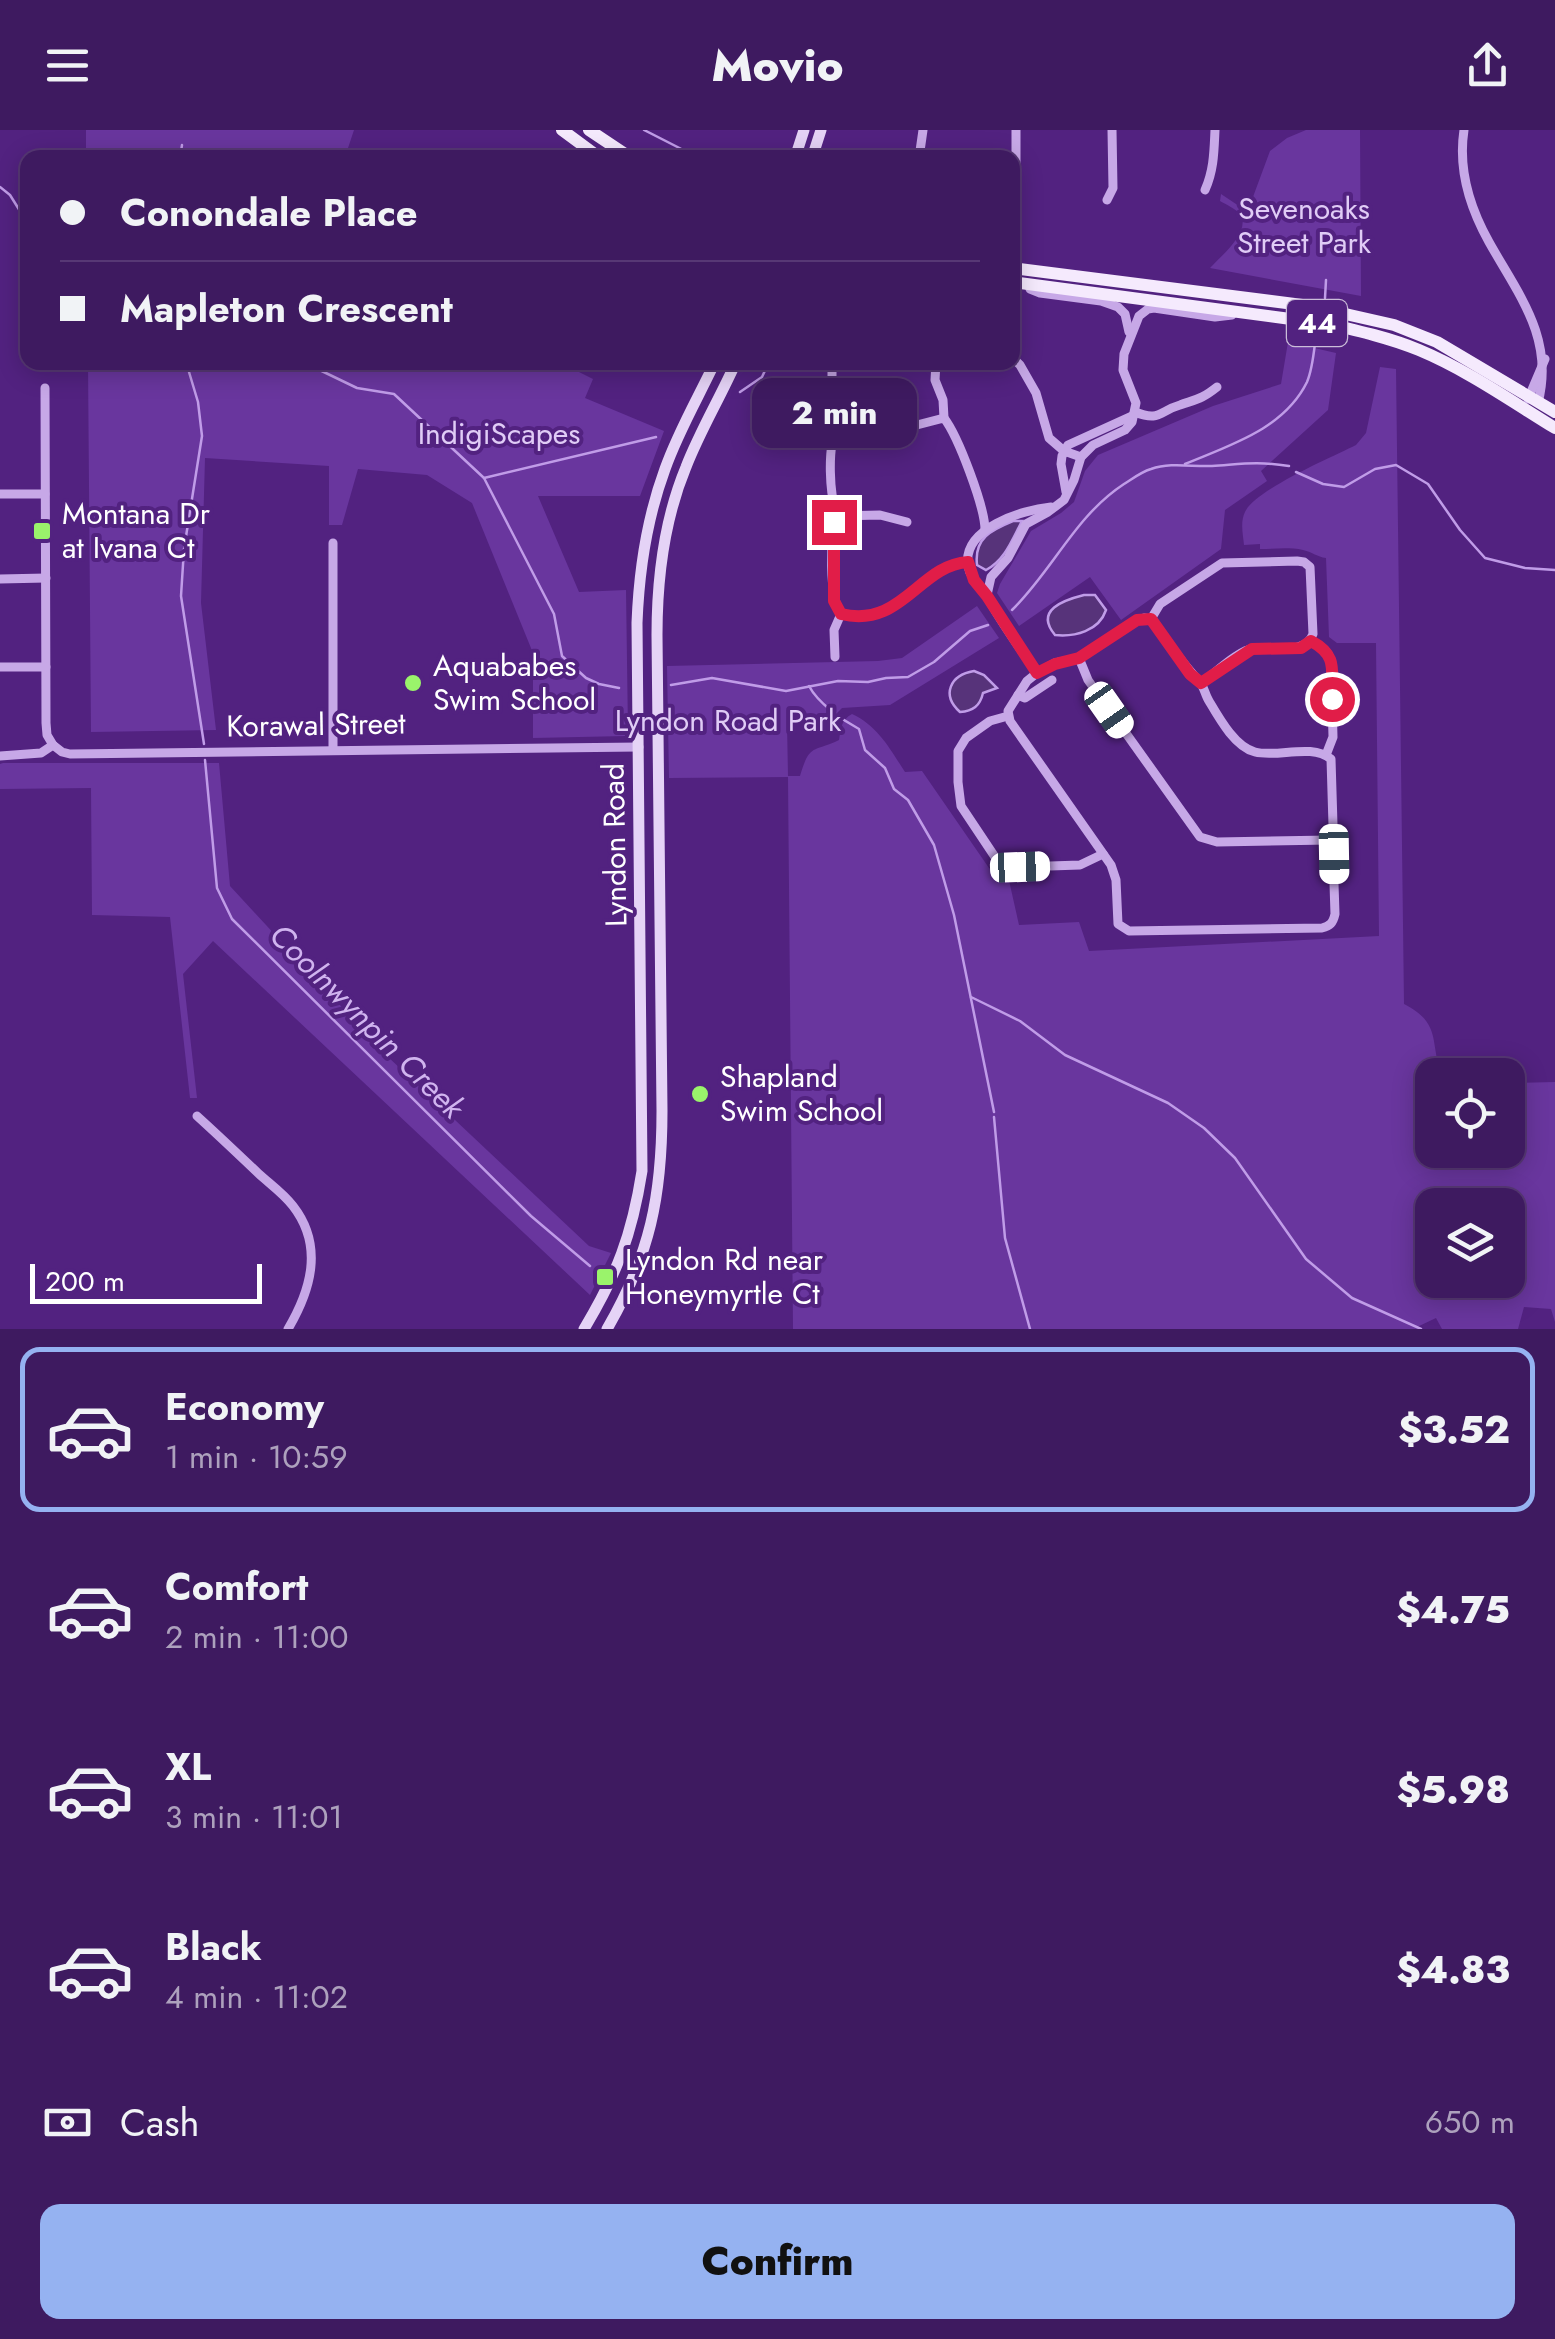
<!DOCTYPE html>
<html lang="en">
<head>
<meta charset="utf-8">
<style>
	:root { --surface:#3e1a60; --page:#452366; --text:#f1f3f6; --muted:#ada1bd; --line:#573875; --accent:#95b2f1 }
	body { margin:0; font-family:Jost,sans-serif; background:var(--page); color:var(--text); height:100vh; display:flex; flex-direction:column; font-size:38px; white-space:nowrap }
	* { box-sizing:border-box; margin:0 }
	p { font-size:32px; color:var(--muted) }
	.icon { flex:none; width:55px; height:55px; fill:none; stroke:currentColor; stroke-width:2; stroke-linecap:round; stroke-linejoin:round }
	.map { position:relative; height:1199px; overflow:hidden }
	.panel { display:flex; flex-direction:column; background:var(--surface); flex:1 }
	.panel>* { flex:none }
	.hud { position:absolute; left:20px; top:20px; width:1000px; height:220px; border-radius:20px; box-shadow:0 5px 25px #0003,0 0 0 2px var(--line); display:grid; align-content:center; height:220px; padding:0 40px; background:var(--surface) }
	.controls { position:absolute; left:1415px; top:928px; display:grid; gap:20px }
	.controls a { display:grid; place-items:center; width:110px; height:110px; border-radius:20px; background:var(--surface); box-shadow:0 5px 25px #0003,0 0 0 2px var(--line); font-size:50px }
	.scale { position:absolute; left:30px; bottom:25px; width:232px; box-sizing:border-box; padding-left:10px; border:5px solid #fff; border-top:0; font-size:28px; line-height:35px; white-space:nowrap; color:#fff; -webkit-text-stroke:8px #522280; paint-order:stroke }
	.end { position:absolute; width:45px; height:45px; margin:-22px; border:12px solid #e11d48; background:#fff; box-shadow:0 0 0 5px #fff }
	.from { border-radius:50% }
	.bubble { position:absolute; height:70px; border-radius:20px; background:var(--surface); box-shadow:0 5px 25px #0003,0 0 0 2px var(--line); font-size:32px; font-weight:800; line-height:70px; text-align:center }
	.car { position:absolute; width:30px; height:60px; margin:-30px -15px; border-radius:12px; box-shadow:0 0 8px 2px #0007; background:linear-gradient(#fff 24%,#345 0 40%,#fff 0 76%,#345 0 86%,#fff 0) }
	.hud b { display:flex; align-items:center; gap:35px; height:95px; font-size:38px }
	.hud b+b { border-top:2px solid var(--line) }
	.hud i { width:25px; height:25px; background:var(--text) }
	ul { padding:18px 0 0; list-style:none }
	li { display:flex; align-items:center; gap:30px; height:165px; margin:0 20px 15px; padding:0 20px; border:5px solid transparent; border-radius:20px }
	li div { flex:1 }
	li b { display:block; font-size:38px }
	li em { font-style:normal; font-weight:800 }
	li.current { border-color:var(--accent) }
	li>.icon { width:90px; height:90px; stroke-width:1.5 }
	.pay { display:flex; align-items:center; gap:25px; height:110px; padding:0 40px; font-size:38px }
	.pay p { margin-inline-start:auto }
	.primary-button { display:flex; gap:20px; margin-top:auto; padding:20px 40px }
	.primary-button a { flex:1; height:115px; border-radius:20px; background:var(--accent); color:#111; font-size:40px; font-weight:800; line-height:115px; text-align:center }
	header { display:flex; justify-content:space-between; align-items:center; height:130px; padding:0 40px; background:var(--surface); font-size:45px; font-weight:800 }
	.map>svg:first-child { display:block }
	.green { fill:#69369e; fill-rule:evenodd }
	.water { fill:#57337a; stroke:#c09ce8; stroke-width:2.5 }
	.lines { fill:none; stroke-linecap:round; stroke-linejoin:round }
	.stream { stroke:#c09ce8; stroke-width:2.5 }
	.street { stroke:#c7a8e7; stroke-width:9 }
	.secondary { stroke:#e5d3f6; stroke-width:11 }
	.primary { stroke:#f5eafd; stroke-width:12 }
	.route { stroke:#e11d48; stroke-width:12 }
	.poi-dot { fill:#9af36b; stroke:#522280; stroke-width:4 }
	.labels { text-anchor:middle; stroke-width:8; stroke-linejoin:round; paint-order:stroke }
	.shield { fill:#522280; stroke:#cbbdd9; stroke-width:2.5 }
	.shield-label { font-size:28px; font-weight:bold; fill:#fff }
	.park-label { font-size:30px; fill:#e0ccf6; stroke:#522280 }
	.poi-label { font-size:30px; fill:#fff; stroke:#522280; text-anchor:start }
	.street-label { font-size:30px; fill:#fff; stroke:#522280 }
	.water-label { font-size:32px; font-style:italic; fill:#d0b4ef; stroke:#522280 }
</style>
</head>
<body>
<header><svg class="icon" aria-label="menu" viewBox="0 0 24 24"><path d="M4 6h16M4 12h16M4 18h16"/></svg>Movio<svg class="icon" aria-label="share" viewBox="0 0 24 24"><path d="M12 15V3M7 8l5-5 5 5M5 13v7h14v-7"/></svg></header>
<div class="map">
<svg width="1555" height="1199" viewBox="0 0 1555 1199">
	<rect width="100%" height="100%" fill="#522280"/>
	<g class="green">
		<path d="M86,0H354L345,27L86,28Z"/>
		<path d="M1306,0H1360L1361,166L1210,138C1220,127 1252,101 1240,84C1236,79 1225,74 1220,71L1221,64L1242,78L1250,75L1270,21L1287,8Z"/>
		<path d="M1288,212L1336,223L1328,280L1261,341L1267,351L1225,380L1221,419L1121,490L1090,447L1019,496L997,463L1000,454L1031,401L1061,383L1074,372L1085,341L1098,325L1213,276L1281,254Z"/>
		<path d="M559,232L593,249L585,268L664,301L640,366H538L579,462L626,460L628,602L626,606L533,608V523L472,373L427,345L358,339L342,395H329V336L205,328L201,473L216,600L91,602L88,233Z"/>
		<path d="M1380,237L1396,239L1404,874C1441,893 1430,910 1441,945H1432V1020H1508V953L1555,952V1192L1551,1179L1524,1177L1518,1199H1442L1436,1188L1417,1197V1199H793L788,647L669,648L667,536L878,531L902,528L977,476L999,508L890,575L842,578L829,591L787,594L788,646H800C810,613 812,623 839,610C841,598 841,590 852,584C878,596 890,619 905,642L922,641L989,738L997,744L1008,746L1019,795L1079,792L1089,821L1379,806L1376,513H1337L1329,507L1326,428C1317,427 1313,422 1303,420C1289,417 1274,419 1260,419V414L1244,415C1243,404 1240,392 1245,382C1255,360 1332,327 1356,315L1366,303ZM1432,1075H1508V1150H1432Z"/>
		<path d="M219,633L230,756L387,926L589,1116L611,1123L590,1165L213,811L183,844L197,968H190L170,787L92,785L91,658L0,659V634L3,633Z"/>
	</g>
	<g class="water">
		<path d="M1013,391H1022C1012,410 1005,430 986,440L977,435C974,408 991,400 1013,391Z"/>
		<path d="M1084,465H1095L1106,480C1099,501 1075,507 1055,505C1034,480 1064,470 1084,465Z"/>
		<path d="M974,541L984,545L997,558L983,563C980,576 973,581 960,582C941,565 950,545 974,541Z"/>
	</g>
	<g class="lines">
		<g class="stream">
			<path d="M644,0L699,28"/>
			<path d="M180,28L182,15"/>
			<path d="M0,57L10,65L25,89"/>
			<path d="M1325,168L1326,150"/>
			<path d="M186,232L198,272L202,306L184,419L181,466L204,614"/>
			<path d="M303,232L357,258L394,264L484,348L554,484L562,526L586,548L599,554L619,558"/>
			<path d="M740,262L762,247L769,232"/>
			<path d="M1185,334C1230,315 1284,299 1307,252C1313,238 1314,220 1316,205"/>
			<path d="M1296,342L1323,354L1344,357L1375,339L1396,335L1428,354L1460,400L1485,428L1525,438L1555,440"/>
			<path d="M484,348L656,307"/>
			<path d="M1012,480C1053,440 1075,386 1124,354C1132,349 1141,342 1151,339C1171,332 1192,337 1212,336C1243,334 1257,331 1289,336"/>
			<path d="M671,555L712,548L786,561L838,551L868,552L886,548L908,547L934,532L970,501L988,495"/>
			<path d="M809,556C818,573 842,590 859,599L865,620L885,638L894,659L908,670L934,715L954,785L994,982"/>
			<path d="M205,630L217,758L232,789L531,1086L590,1136"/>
			<path d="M971,867L1020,891L1065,925L1168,973L1204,998L1235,1028L1306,1129L1352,1168L1421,1199"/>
			<path d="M994,987L1005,1108L1030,1199"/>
		</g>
		<g class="street">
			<path d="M1464,0C1458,39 1470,78 1489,112C1518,164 1555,208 1538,273"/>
			<path d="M919,28L923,0"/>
			<path d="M1016,58V0"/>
			<path d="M1205,60C1214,40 1214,21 1215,0"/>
			<path d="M1107,70L1113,58L1112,0"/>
			<path d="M1030,159L1040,163L1101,171L1118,177L1125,184L1129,202"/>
			<path d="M1012,227L1020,235L1036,263L1049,308L1064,321L1081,327"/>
			<path d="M832,232V284L837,298L913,296L944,288C958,306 985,377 985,400"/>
			<path d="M936,232L935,250L943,270L944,288"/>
			<path d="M45,258L46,593L47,605L53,615"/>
			<path d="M1528,269L1545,229"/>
			<path d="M1135,282C1160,292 1159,281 1180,275C1197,269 1202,269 1217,257"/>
			<path d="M837,298C827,317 829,367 838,386"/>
			<path d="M1066,362L1061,334L1062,326L1068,315L1134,285"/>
			<path d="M0,364H45"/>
			<path d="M907,392L880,385L838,386C829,403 829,469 841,484C902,499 919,435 968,432"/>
			<path d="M0,449L46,448"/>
			<path d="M987,465L991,447L1008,428L1026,394L1048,382L1064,370L1074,350L1081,327L1093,315L1125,300L1132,292L1136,273L1123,240L1124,224L1139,186L1148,179L1154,178L1215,187L1232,185"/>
			<path d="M1144,488L1151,489C1166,510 1181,532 1199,551C1204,556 1205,565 1209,571C1219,588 1235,617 1255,622C1278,628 1311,613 1331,629L1333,695L1330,710L1333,724L1335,784C1333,793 1330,796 1322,798L1129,801L1118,794L1116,750L1111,735L1010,591L1008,581L1027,551L1037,543L1055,533L1079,528L1137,490Z"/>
			<path d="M1151,489L1160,474L1222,433L1297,431L1304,432L1310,437L1313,504C1305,526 1274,515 1255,518C1236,521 1217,542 1201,553"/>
			<path d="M1311,511C1321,517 1328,520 1331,531L1333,607L1326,625"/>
			<path d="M835,527L834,500L841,484"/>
			<path d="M1079,528L1088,550L1200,707L1217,712L1330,710"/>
			<path d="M0,537H46"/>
			<path d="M1037,543C1020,519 1003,495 989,470C982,458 971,450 968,436C962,398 1022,380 1051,377"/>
			<path d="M1018,565L1025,568L1052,550"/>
			<path d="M1008,586L990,591L966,608L958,621V652L961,676L995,727L1007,735L1020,737L1080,735L1103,724"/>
			<path d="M53,615L62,622L70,624L639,617"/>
			<path d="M333,620V413"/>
			<path d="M0,626L41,623L53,615"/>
			<path d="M197,986C218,1005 239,1025 259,1044C270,1054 284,1064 293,1076C324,1116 311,1160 288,1199"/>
		</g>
		<g class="secondary">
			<path d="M795,28L804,0"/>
			<path d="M812,28L821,0"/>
			<path d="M584,1199C617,1144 632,1105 642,1041L637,493C639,440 647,388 665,339C678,302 698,268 715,232"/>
			<path d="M607,1199C650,1125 662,1066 662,981L657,505C657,448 664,390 686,337C700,301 720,268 736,232"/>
		</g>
		<g class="primary">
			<path d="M562,0L600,28"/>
			<path d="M589,0L631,28"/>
			<path d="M1012,138L1310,176L1394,195L1437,212L1555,282"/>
			<path d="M1012,152L1328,194C1359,201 1390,208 1419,220C1467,240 1511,271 1555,298"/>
		</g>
	</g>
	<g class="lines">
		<path class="route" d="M834,392V471L841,484C902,499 919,435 968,432L974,450L987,466L1037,543L1055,534L1079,528L1137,490L1151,489L1190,544L1201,553L1252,519L1301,518L1311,511C1339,526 1331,541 1332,569"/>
	</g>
	<g class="poi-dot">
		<rect x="32" y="391" width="20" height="20" rx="5"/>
		<circle cx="413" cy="553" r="10"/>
		<circle cx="700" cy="964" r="10"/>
		<rect x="595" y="1137" width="20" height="20" rx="5"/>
	</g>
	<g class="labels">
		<rect class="shield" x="1287" y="170" width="60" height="46" rx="8"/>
		<g class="shield-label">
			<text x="1317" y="203">44</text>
		</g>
		<g class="park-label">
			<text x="1304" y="89">Sevenoaks<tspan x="1304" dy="34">Street Park</tspan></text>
			<text x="499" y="314">IndigiScapes</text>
			<text x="728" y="601">Lyndon Road Park</text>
		</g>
		<g class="poi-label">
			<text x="62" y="394">Montana Dr<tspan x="62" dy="34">at Ivana Ct</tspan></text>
			<text x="433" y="546">Aquababes<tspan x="433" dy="34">Swim School</tspan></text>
			<text x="720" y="957">Shapland<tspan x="720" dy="34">Swim School</tspan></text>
			<text x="625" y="1140">Lyndon Rd near<tspan x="625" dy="34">Honeymyrtle Ct</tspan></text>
		</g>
		<g class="street-label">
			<text transform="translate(316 595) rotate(-1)" y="10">Korawal Street</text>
			<text transform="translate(615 715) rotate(-91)" y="10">Lyndon Road</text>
		</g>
		<g class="water-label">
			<text transform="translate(367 891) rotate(45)" y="11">Coolnwynpin Creek</text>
		</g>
	</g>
</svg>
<div class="controls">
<a><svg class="icon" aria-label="locate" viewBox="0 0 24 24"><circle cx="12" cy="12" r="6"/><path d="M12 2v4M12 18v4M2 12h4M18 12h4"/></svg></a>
<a><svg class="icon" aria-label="layers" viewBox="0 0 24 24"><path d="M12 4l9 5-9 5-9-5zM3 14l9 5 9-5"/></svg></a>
</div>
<div class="scale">200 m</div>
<i class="end from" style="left:1332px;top:569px"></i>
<i class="end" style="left:834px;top:392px"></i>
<div class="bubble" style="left:752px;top:248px;width:165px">2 min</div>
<i class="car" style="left:1109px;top:580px;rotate:145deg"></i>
<i class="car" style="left:1334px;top:724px;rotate:179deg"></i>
<i class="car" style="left:1020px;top:737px;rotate:88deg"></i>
<div class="hud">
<b><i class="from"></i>Conondale Place</b>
<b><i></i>Mapleton Crescent</b>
</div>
</div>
<section class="panel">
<ul>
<li class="current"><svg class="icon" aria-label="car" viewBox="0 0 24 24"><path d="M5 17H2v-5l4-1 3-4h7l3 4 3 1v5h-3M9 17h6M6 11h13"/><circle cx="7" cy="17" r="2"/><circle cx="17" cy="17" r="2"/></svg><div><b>Economy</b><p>1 min · 10:59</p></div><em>$3.52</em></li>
<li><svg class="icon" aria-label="car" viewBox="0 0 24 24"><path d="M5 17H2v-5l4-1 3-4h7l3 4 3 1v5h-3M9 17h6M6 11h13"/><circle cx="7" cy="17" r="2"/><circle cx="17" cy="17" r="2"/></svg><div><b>Comfort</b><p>2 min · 11:00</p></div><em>$4.75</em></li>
<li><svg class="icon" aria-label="car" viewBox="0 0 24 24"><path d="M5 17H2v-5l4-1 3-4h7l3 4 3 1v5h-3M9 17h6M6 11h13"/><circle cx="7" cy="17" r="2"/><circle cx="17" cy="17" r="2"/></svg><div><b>XL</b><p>3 min · 11:01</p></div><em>$5.98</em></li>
<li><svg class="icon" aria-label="car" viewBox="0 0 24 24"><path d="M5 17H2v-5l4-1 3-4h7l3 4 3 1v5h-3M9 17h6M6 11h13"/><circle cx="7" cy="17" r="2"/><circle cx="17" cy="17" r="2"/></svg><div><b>Black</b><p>4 min · 11:02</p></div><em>$4.83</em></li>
</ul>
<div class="pay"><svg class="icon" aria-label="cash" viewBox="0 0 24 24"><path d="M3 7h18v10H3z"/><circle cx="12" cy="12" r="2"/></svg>Cash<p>650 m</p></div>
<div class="primary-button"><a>Confirm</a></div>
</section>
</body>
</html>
